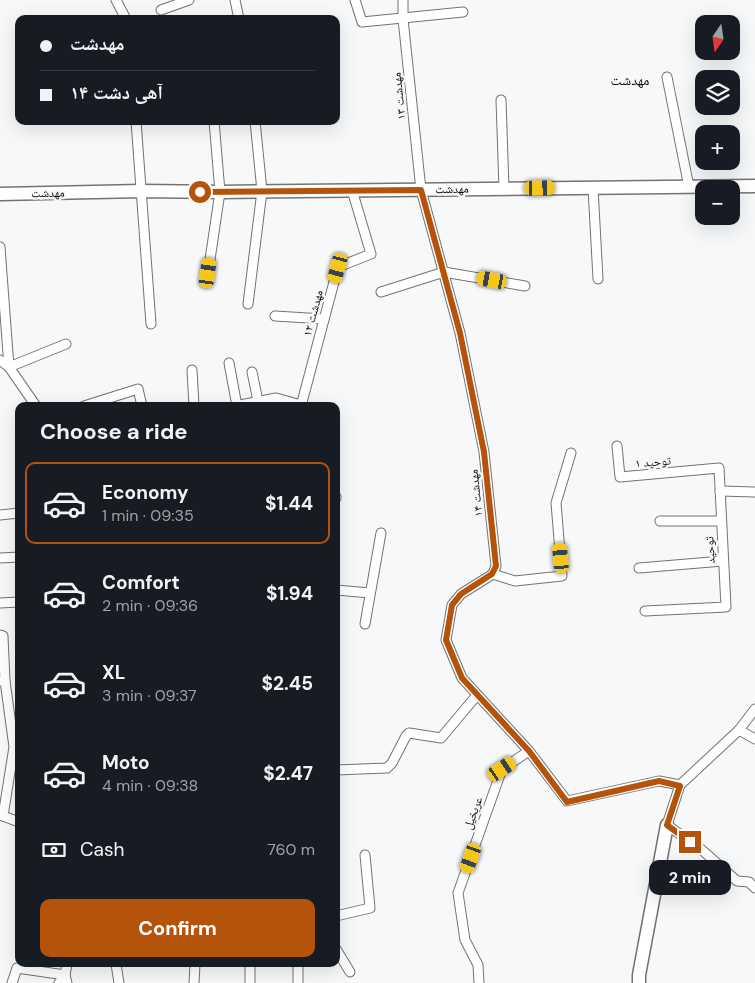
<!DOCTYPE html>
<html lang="en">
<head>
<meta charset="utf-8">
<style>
	:root { --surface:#171b24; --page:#242831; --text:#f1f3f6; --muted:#9ea1a6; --line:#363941; --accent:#b45309 }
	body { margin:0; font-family:"DM Sans","Noto Naskh Arabic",sans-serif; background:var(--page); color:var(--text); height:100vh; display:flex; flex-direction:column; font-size:19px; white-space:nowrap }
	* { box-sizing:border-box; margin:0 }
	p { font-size:16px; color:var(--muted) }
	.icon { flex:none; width:28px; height:28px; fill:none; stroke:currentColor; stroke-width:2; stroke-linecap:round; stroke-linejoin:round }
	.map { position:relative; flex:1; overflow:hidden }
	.sheet { position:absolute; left:15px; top:402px; width:325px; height:565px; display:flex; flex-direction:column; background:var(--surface); border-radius:10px; box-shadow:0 5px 20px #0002 }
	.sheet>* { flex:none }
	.guide { position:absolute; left:15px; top:15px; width:325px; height:110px; border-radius:10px; box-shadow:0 5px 20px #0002; display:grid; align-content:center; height:110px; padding:0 25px; background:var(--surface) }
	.needle { width:32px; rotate:193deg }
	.tools { position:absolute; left:695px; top:15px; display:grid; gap:10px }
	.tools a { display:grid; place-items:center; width:45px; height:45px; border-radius:10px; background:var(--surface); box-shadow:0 5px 20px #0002; font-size:25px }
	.end { position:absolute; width:22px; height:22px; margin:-11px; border:6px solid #b45309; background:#fff; box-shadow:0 0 0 2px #fff }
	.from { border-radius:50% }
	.bubble { position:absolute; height:35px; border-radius:10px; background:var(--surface); box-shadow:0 5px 20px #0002; font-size:16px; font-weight:700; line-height:35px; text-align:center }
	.car { position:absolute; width:15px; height:30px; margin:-15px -8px; border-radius:6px; box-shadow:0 0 4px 1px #0007; background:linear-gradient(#f5c518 24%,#345 0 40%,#f5c518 0 76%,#345 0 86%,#f5c518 0) }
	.guide b { display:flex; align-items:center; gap:18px; height:48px; font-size:19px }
	.guide b+b { border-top:1px solid var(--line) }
	.guide i { width:12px; height:12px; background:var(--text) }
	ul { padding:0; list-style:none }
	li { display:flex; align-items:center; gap:15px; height:82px; margin:0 10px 8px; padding:0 15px; border:2px solid transparent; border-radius:10px }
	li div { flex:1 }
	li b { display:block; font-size:19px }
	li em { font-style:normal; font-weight:700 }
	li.current { border-color:var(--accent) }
	li>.icon { width:45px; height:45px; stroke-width:1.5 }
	h2 { padding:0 25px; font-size:22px; line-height:60px }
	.pay { display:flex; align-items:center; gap:12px; height:55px; padding:0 25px; font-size:19px }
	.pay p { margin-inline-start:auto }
	.cta { display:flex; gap:10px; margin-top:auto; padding:10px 25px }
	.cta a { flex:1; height:58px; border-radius:10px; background:var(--accent); color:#fff; font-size:20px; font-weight:700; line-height:58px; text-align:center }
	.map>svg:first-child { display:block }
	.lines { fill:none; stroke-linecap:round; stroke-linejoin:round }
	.street-casing { stroke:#737375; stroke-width:11 }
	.secondary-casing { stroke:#737375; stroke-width:15 }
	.street { stroke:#fff; stroke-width:9 }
	.secondary { stroke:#fff; stroke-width:12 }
	.route { stroke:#b45309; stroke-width:6 }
	.labels { text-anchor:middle; stroke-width:5; stroke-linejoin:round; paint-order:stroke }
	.street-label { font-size:12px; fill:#0c0c0d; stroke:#f7f8fa }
	.neighbourhood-label { font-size:14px; fill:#0c0c0d; stroke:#f7f8fa }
</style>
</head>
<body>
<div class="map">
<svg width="755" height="983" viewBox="0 0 755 983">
	<rect width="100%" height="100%" fill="#f7f8fa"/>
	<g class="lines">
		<defs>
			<g id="street">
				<path d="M116,0L126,19"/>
				<path d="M235,0L239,19"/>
				<path d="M355,0L362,22L463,12"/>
				<path d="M403,0V19L421,190L460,333L484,452L496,566L493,574L461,594L452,605L446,640L462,678L529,751L567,801L659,781L680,785"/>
				<path d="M161,10L189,0"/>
				<path d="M667,77L689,187"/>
				<path d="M501,100L504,189"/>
				<path d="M136,121L151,324"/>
				<path d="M593,188L598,279"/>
				<path d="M0,247L9,367L66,344"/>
				<path d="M208,273L220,192L214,121"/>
				<path d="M381,292L444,272L525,286"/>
				<path d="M248,304L262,191L255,121"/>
				<path d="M275,316L324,319"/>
				<path d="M0,360L9,367L36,406"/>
				<path d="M229,363L237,406"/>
				<path d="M192,370L194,406"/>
				<path d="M252,372L258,401"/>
				<path d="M84,406L138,389L142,406"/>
				<path d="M235,406L276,398L301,405"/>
				<path d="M301,406L338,267L371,254L352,190"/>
				<path d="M617,446L620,477L719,468L726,607L645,611"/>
				<path d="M720,491L755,492"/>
				<path d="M336,497V498"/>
				<path d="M0,515L19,513"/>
				<path d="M660,521H721"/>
				<path d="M0,558L19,557"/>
				<path d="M639,568L723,561"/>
				<path d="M493,574L515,581L562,576L556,503L571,453"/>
				<path d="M336,590L370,593"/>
				<path d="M0,603L19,602"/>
				<path d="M365,624L381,533"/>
				<path d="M0,635L3,636L5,681"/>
				<path d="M0,681H5L14,747L3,816"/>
				<path d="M755,709L739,730L680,785L667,825L702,850L737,881L749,882L755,888"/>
				<path d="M739,730L755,739"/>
				<path d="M336,770L387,768L392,763L406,736L409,733L441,738L477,695"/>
				<path d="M0,815L19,822"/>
				<path d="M336,916L370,908L365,855"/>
				<path d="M336,949L350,972"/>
				<path d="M116,964L119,983"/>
				<path d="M298,964V983"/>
				<path d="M12,983L17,968L65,975L59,983"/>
				<path d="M67,983L65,975L67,964"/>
				<path d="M194,983L195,964"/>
				<path d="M250,983V964"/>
				<path d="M479,983L478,965L465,940L458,893L502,769L529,751"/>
			</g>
			<g id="secondary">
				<path d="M0,194L142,191L220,192L755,186"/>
				<path d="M639,983V975L667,825"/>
			</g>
		</defs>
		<use href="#street" class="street-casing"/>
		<use href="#secondary" class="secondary-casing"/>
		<use href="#street" class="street"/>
		<use href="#secondary" class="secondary"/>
	</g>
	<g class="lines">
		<path class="route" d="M200,192L421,190L460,333L484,452L496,566L492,574L461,594L452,605L446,640L462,678L529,751L567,802L659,781L680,786L667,825L690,842"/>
	</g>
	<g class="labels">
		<g class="street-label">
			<text transform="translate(399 96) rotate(-96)" y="4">مهدشت ۱۳</text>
			<text transform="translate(452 189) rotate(-1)" y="4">مهدشت</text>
			<text transform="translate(48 193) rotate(-1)" y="4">مهدشت</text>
			<text transform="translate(313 313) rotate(-75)" y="4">مهدشت ۱۲</text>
			<text transform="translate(653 462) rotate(-5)" y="4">توحید ۱</text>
			<text transform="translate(476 493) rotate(-96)" y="4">مهدشت ۱۴</text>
			<text transform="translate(710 550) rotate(-93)" y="4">توحید</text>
			<text transform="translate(473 813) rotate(-70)" y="4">عربخیل</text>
		</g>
		<g class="neighbourhood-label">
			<text x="630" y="85">مهدشت</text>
		</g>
	</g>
</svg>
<div class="tools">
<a><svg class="needle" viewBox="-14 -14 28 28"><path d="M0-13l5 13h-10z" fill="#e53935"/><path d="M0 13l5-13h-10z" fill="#9ea1a6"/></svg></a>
<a><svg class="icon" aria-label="layers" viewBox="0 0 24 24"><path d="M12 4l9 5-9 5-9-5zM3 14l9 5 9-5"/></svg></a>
<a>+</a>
<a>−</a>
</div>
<i class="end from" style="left:200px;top:192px"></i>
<i class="end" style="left:690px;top:842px"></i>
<div class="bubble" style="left:649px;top:860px;width:82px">2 min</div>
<i class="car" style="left:540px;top:188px;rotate:89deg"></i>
<i class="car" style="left:338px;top:268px;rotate:195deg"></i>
<i class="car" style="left:208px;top:273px;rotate:8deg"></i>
<i class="car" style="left:492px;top:280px;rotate:280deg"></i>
<i class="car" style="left:561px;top:558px;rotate:355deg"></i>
<i class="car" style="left:502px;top:769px;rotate:56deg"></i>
<i class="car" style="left:471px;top:858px;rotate:200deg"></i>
<div class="guide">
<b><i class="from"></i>مهدشت</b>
<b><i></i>آهی دشت ۱۴</b>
</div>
<section class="sheet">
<h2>Choose a ride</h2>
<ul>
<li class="current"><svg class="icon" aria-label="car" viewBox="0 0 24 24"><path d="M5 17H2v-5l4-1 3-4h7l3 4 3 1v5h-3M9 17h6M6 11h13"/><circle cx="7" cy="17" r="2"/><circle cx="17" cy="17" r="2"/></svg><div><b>Economy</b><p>1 min · 09:35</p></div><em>$1.44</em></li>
<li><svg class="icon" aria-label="car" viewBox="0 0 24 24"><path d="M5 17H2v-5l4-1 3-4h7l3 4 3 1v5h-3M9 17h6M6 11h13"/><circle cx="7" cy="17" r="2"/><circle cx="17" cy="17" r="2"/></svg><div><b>Comfort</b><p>2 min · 09:36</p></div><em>$1.94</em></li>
<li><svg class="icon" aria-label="car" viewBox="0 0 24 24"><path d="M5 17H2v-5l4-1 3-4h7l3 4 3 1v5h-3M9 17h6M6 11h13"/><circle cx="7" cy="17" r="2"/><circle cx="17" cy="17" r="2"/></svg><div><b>XL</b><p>3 min · 09:37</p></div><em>$2.45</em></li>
<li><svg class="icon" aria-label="car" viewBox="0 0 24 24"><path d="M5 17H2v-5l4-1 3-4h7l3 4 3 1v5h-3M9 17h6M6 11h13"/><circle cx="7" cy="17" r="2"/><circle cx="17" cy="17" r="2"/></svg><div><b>Moto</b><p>4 min · 09:38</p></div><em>$2.47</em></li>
</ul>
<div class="pay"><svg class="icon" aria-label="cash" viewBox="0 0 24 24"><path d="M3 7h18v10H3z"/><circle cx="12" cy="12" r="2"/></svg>Cash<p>760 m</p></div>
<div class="cta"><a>Confirm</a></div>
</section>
</div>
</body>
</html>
